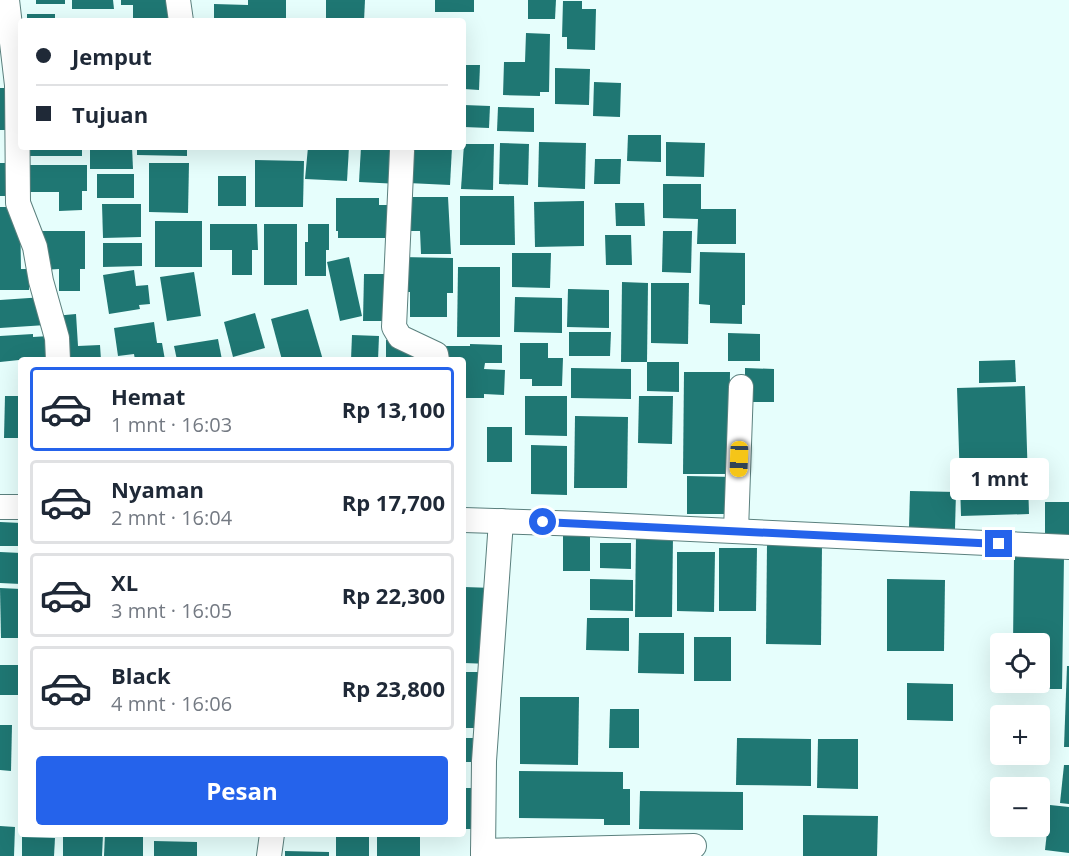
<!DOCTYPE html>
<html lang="id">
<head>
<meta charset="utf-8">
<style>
	:root { --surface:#fff; --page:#f2f2f3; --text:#1f2937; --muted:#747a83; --line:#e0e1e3; --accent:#2563eb }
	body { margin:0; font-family:"Open Sans",sans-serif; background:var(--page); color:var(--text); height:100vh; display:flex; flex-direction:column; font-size:22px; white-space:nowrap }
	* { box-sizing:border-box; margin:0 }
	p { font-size:20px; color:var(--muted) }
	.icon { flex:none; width:33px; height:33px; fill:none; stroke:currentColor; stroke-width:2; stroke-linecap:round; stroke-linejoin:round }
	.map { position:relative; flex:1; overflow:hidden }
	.details { position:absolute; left:18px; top:357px; width:448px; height:480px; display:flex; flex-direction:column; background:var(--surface); border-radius:6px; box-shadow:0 6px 24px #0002 }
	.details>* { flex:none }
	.top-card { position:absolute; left:18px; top:18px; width:448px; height:132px; border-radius:6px; box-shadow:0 6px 24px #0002; display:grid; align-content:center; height:132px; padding:0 18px; background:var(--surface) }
	.buttons { position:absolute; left:990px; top:633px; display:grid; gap:12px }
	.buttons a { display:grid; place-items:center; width:60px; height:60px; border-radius:6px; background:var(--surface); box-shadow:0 6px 24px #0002; font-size:30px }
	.end { position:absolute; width:27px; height:27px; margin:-14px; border:8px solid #2563eb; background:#fff; box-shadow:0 0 0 3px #fff }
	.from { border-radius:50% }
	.bubble { position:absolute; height:42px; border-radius:6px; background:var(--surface); box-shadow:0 6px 24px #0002; font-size:20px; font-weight:700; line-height:42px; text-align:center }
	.car { position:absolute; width:18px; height:36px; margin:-18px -9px; border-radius:8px; box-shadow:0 0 4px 2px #0007; background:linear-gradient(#f5c518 24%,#345 0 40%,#f5c518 0 76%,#345 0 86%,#f5c518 0) }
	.top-card b { display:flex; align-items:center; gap:21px; height:57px; font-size:22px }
	.top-card b+b { border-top:2px solid var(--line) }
	.top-card i { width:15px; height:15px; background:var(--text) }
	ul { padding:10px 0 0; list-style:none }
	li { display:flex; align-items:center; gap:18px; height:84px; margin:0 12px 9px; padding:0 6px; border:3px solid var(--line); border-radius:6px }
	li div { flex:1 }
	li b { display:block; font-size:22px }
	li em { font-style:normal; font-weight:700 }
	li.active { border-color:var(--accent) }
	li>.icon { width:54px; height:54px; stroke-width:1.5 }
	.action { display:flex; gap:12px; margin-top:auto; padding:12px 18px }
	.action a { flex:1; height:69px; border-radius:6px; background:var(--accent); color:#fff; font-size:24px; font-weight:700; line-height:69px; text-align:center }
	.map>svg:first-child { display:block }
	.building { fill:#1f7773 }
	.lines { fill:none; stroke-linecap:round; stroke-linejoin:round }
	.street-casing { stroke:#5b807e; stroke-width:26 }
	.street { stroke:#fff; stroke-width:24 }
	.route { stroke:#2563eb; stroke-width:8 }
</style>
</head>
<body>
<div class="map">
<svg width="1069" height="856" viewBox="0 0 1069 856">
	<rect width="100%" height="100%" fill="#e6fefc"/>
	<g class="building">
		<rect x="36" y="0" width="29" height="4"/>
		<path d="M72,0H113L114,9H72Z"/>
		<path d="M121,0H176L171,21H133V5H121Z"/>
		<path d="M248,0H286V18H252V21H214V4L248,5Z"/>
		<path d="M326,0H365L364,21H326Z"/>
		<rect x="435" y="0" width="39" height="12"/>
		<path d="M528,0H556L555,19H528Z"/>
		<path d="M563,1H582V9H596L595,50L567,49V37H562Z"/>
		<rect x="27" y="14" width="28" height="7"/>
		<path d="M526,33L550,34L549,92H540V96L503,95L504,62H525Z"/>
		<path d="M464,65H480L479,90L464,89Z"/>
		<path d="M555,68L590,69L589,105L555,104Z"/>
		<path d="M594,82L621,83L620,117L593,116Z"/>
		<rect x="0" y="88" width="13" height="42"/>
		<path d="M464,105L490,106L489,128L464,127Z"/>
		<path d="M498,107L534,108V132L497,131Z"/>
		<path d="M628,135H661V162L627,161Z"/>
		<path d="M539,142L586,143L585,189L538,187Z"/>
		<path d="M666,142L705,143L704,177L666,176Z"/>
		<path d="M500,143L529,144L528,185L499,184Z"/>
		<path d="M464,144H494L493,190L461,189Z"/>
		<rect x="20" y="147" width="62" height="9"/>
		<path d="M90,147H132L133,169H90Z"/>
		<path d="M137,147H187V156L137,155Z"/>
		<path d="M308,147H349L347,181L305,179Z"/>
		<path d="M361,147H402L400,184L359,182Z"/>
		<path d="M410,147H452L450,185L408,183Z"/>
		<path d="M595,159H621L620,184H594Z"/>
		<path d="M255,160L304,161L303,207H255Z"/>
		<rect x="0" y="163" width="10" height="33"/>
		<path d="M149,163H189L188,213L149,212Z"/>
		<path d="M22,165H87V191H82V210L59,211V192H22Z"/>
		<rect x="97" y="174" width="37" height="24"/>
		<rect x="218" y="176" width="28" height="30"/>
		<path d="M663,184H701V209H736V244H697L698,219L663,218Z"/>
		<path d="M460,196H514L515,245H460Z"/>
		<path d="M402,197H448L451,254H421L420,231H402Z"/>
		<path d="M336,198H379V205H388V238H338V231H336Z"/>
		<path d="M584,201V246L535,247L534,202Z"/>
		<path d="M615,203H644L645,226H616Z"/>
		<path d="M102,204H141V237L103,238Z"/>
		<path d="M0,207H20L21,269H29V290H0Z"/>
		<rect x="155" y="221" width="47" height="46"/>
		<path d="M210,224H257L258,250H252V275H232V250H210Z"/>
		<rect x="264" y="224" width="33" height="61"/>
		<path d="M308,224H329V250H326V276H305V242H308Z"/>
		<path d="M42,231H85V269H80V291H59V269L43,270Z"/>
		<path d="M663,231H692L691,273L662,272Z"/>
		<path d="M605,235H631L632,265H606Z"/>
		<path d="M103,243H142V266L103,267Z"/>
		<path d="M700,252L745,253V305H742V324L710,323V305L699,304Z"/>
		<path d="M512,253H551L550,288L512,287Z"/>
		<path d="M349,257L362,316L340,321L327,262Z"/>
		<path d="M401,257L453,258V293H447V317H410V292H401Z"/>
		<path d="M458,267H500V337H457Z"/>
		<path d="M134,270L136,286L148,285L150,304L139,305L140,309L109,314L103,275Z"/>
		<path d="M194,272L201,316L167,321L160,277Z"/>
		<path d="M364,274H392L391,321H363Z"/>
		<path d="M622,282L648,283L647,362H621Z"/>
		<path d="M651,283H689L688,344L651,343Z"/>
		<path d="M568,289L609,290V328L567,327Z"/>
		<path d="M44,297L46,325L0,328V300Z"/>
		<path d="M515,297L562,298V333L514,332Z"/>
		<path d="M308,309L323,360H282L271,319Z"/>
		<path d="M255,313L265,348L233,357L224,322Z"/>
		<path d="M76,314L78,346L100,345L101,360H57L54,316Z"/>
		<path d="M154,322L157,343H162L165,360H135L134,354L118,356L114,328Z"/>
		<path d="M569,332H611L610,356H569Z"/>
		<path d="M728,333L760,334V361H728Z"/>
		<path d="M33,334V337L49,336L51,360H21V370H19V360L0,362V336Z"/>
		<path d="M352,335L379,336L378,360H351Z"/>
		<path d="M218,339L222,360H177L174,346Z"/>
		<path d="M386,340L432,341V360H386Z"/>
		<path d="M520,343H548V358H563L562,386H532V379H520Z"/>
		<path d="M470,344L502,345V363H485L484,369L505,370L504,395L484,394V398H464V360H441V346H470Z"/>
		<path d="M1015,360L1016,382L979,383V361Z"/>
		<path d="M647,362H679V392L647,391Z"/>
		<path d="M571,368L631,369V399L571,398Z"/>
		<path d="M745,368L774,369V402H745Z"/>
		<path d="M684,372H730L729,474H683Z"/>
		<path d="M1025,386L1029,514L961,516L957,388Z"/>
		<path d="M5,396H21V438H4Z"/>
		<path d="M525,396H567V436L525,435Z"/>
		<path d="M639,396H673L672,444L638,443Z"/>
		<path d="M575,416L628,417L627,488H574Z"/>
		<rect x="487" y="427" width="25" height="35"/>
		<path d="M531,445L567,446V495L531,494Z"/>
		<path d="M687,476L734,477L733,514H687Z"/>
		<path d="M910,491L956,492L955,529L909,528Z"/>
		<path d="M1045,502H1069V540L1045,539Z"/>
		<path d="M0,522L21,523V546H0Z"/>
		<rect x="563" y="531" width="27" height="40"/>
		<path d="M636,536H673L672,617H635Z"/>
		<path d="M600,543H631V569L600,568Z"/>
		<path d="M767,544L822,545L821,645L766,644Z"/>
		<path d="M719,548H757L756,611H719Z"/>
		<path d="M0,552L21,553V584L0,583Z"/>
		<path d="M677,552H715L714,612L677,611Z"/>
		<path d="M1014,557H1064L1062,689H1013V682H1040V644H1013Z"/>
		<path d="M590,579L633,580V611L590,610Z"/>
		<path d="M887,579L945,580L944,651H887Z"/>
		<path d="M464,587L493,588L490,664L464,663Z"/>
		<path d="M0,588L21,589V638H1Z"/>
		<path d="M587,618H629V651L586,650Z"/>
		<path d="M639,633H684V674L638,673Z"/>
		<rect x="694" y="637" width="37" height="44"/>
		<rect x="0" y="665" width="21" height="30"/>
		<path d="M1067,666H1069V747H1064Z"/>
		<path d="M464,672H481L480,728H464Z"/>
		<path d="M907,683L953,684V721L907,720Z"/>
		<path d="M520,697H579L578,765L520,764Z"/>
		<path d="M610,709H639V748H609Z"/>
		<path d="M0,725H12L11,771L0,770Z"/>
		<path d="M464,738H473L472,762H464Z"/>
		<path d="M737,738L811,739V786L736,785Z"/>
		<path d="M818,739H858V789L817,788Z"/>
		<path d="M1064,765H1069V804L1060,803Z"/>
		<path d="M519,771L623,772V789H630V825H604V819L519,818Z"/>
		<rect x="464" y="788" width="10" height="41"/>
		<path d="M640,791L743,792V830L639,829Z"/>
		<path d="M1050,805L1069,807V853L1045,850Z"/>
		<path d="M803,815L878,816L877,856H803Z"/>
		<path d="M0,826L15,827L14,856H0Z"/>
		<path d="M63,834H103L102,856H63Z"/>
		<path d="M105,834H143V856H104Z"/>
		<rect x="336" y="834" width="33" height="22"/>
		<rect x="377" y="834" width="43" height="22"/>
		<path d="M22,837L55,838L54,856H22Z"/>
		<path d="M154,841L197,842V856H154Z"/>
		<path d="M285,851L329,852V856H285Z"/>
	</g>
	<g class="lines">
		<defs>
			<g id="street">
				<path d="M7,0L17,85L18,203L35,247L41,281L57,338L58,360"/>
				<path d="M178,0L181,21"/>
				<path d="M402,151L394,327L400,337L436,354L437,360"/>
				<path d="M0,507H21"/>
				<path d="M464,520L585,524L1069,547"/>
				<path d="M736,531L741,387"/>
				<path d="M483,851L694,846"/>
				<path d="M269,856L272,834"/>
				<path d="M483,856L484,761L501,521"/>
			</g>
		</defs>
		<use href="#street" class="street-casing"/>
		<use href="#street" class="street"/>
	</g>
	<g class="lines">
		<path class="route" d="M543,522L999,544"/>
	</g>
</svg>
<div class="buttons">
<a><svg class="icon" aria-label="locate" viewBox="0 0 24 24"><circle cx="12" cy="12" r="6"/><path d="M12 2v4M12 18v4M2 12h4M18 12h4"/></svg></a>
<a>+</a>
<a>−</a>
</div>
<i class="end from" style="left:543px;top:522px"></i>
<i class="end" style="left:999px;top:544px"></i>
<div class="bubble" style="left:950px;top:458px;width:99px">1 mnt</div>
<i class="car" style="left:739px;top:459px;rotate:182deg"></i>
<div class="top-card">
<b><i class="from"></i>Jemput</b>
<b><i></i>Tujuan</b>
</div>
<section class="details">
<ul>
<li class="active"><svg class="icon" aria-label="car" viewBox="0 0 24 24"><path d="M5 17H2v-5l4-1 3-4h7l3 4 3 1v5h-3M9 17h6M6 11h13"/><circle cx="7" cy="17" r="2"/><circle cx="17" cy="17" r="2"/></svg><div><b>Hemat</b><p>1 mnt · 16:03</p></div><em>Rp 13,100</em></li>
<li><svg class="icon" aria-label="car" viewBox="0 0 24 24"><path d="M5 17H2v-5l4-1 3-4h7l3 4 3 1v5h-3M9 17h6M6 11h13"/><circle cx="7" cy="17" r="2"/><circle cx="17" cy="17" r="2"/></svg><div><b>Nyaman</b><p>2 mnt · 16:04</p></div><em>Rp 17,700</em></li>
<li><svg class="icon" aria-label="car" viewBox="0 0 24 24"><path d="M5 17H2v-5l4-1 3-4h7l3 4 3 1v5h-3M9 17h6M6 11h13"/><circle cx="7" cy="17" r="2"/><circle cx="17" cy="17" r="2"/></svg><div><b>XL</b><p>3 mnt · 16:05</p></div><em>Rp 22,300</em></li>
<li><svg class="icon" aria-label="car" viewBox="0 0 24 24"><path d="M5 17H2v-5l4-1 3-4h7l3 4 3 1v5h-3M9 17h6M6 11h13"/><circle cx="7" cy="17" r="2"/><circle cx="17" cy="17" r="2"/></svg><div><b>Black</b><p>4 mnt · 16:06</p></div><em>Rp 23,800</em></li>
</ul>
<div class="action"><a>Pesan</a></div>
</section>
</div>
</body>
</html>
